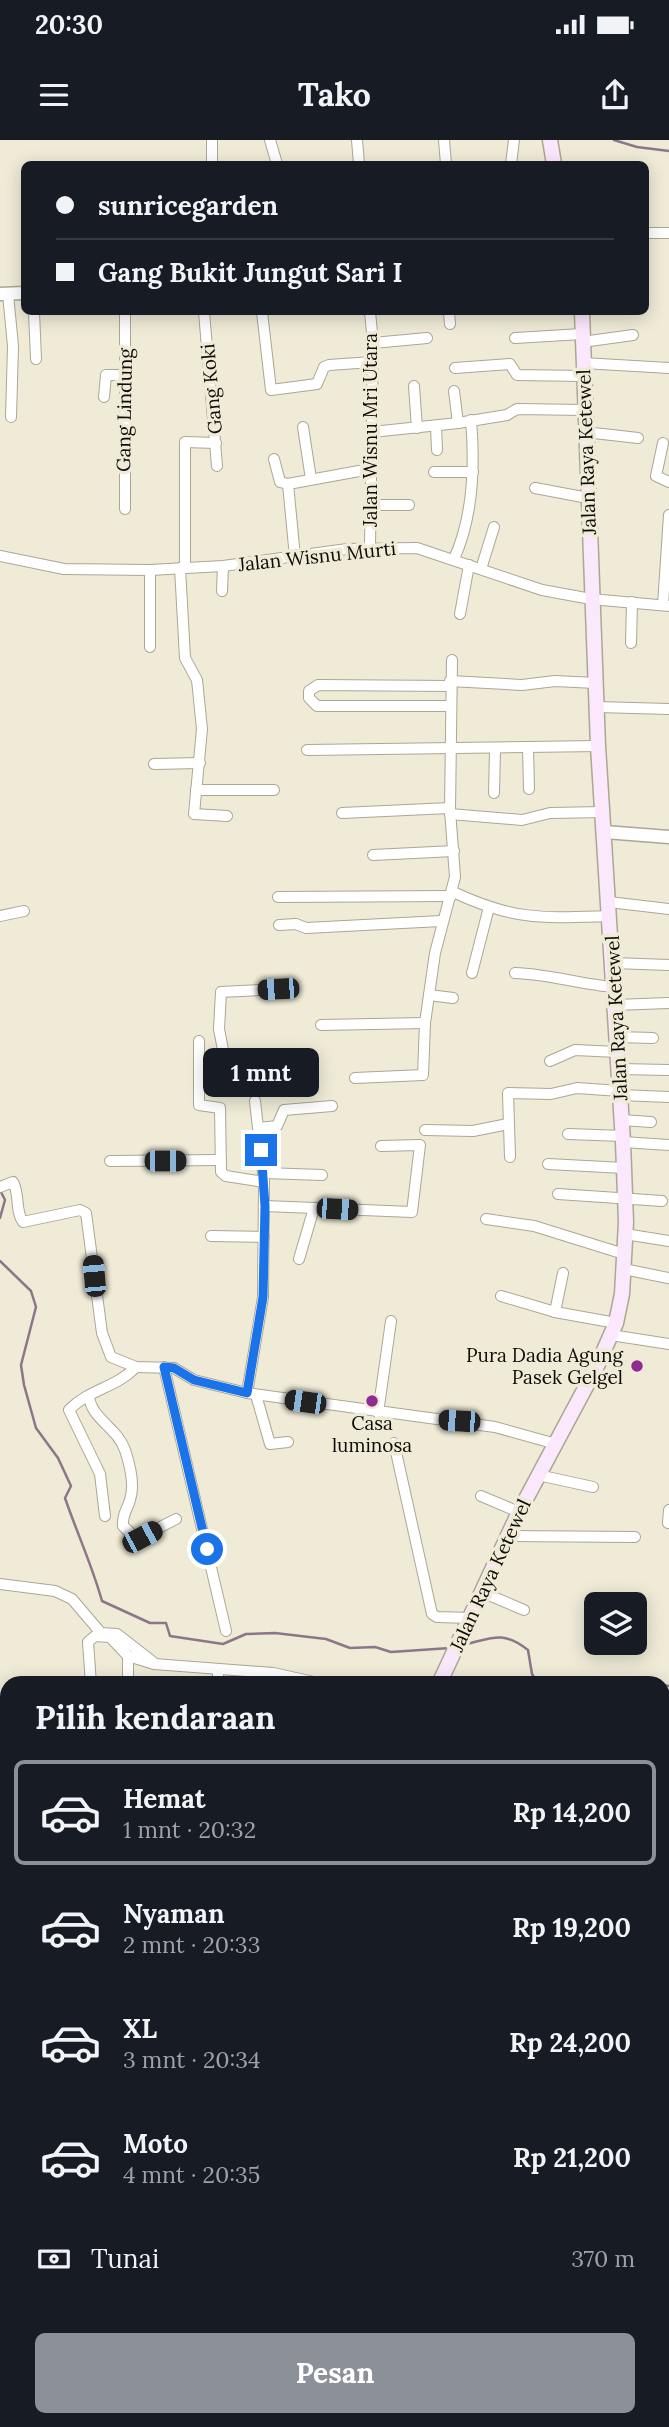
<!DOCTYPE html>
<html lang="id">
<head>
<meta charset="utf-8">
<style>
	:root { --surface:#171b24; --page:#20242c; --text:#f1f3f6; --muted:#9ea1a6; --line:#363941; --accent:#8c9099 }
	body { margin:0; font-family:Lora,serif; background:var(--page); color:var(--text); height:100vh; display:flex; flex-direction:column; font-size:26px; white-space:nowrap }
	* { box-sizing:border-box; margin:0 }
	p { font-size:23px; color:var(--muted) }
	.icon { flex:none; width:38px; height:38px; fill:none; stroke:currentColor; stroke-width:2; stroke-linecap:round; stroke-linejoin:round }
	.map { position:relative; flex:1; overflow:hidden }
	.sheet { position:absolute; left:0px; top:1536px; width:670px; height:751px; display:flex; flex-direction:column; background:var(--surface); border-radius:21px 21px 0 0; box-shadow:0 4px 18px #0003 }
	.sheet>* { flex:none }
	.top-card { position:absolute; left:21px; top:21px; width:628px; height:154px; border-radius:10px; box-shadow:0 4px 18px #0003; display:grid; align-content:center; height:154px; padding:0 35px; background:var(--surface) }
	.controls { position:absolute; left:584px; top:1452px; display:grid; gap:14px }
	.controls a { display:grid; place-items:center; width:63px; height:63px; border-radius:10px; background:var(--surface); box-shadow:0 4px 18px #0003; font-size:35px }
	.end { position:absolute; width:32px; height:32px; margin:-16px; border:9px solid #1a73e8; background:#fff; box-shadow:0 0 0 4px #fff }
	.from { border-radius:50% }
	.bubble { position:absolute; height:49px; border-radius:10px; background:var(--surface); box-shadow:0 4px 18px #0003; font-size:23px; font-weight:700; line-height:49px; text-align:center }
	.car { position:absolute; width:21px; height:42px; margin:-21px -10px; border-radius:9px; box-shadow:0 0 5px 2px #0007; background:linear-gradient(#222 24%,#8ab4d8 0 40%,#222 0 76%,#8ab4d8 0 86%,#222 0) }
	.top-card b { display:flex; align-items:center; gap:24px; height:66px; font-size:26px }
	.top-card b+b { border-top:2px solid var(--line) }
	.top-card i { width:18px; height:18px; background:var(--text) }
	ul { padding:0; list-style:none }
	li { display:flex; align-items:center; gap:21px; height:105px; margin:0 14px 10px; padding:0 21px; border:4px solid transparent; border-radius:10px }
	li div { flex:1 }
	li b { display:block; font-size:26px }
	li em { font-style:normal; font-weight:700 }
	li.selected { border-color:var(--accent) }
	li>.icon { width:63px; height:63px; stroke-width:1.5 }
	h2 { padding:0 35px; font-size:32px; line-height:84px }
	.pay { display:flex; align-items:center; gap:18px; height:77px; padding:0 35px; font-size:26px }
	.pay p { margin-inline-start:auto }
	.action { display:flex; gap:14px; margin-top:auto; padding:14px 35px }
	.action a { flex:1; height:80px; border-radius:10px; background:var(--accent); color:#fff; font-size:28px; font-weight:700; line-height:80px; text-align:center }
	.status { display:flex; justify-content:space-between; align-items:center; height:49px; padding:0 35px; background:var(--surface); direction:ltr }
	.status svg { height:19px; fill:currentColor }
	header { display:flex; justify-content:space-between; align-items:center; height:91px; padding:0 35px; background:var(--surface); font-size:32px; font-weight:700 }
	.map>svg:first-child { display:block }
	.lines { fill:none; stroke-linecap:round; stroke-linejoin:round }
	.stream { stroke:#8c768a; stroke-width:2.5 }
	.minor-casing { stroke:#aba794; stroke-width:12 }
	.tertiary-casing { stroke:#aba794; stroke-width:15 }
	.secondary-casing { stroke:#aba794; stroke-width:17 }
	.trunk-casing { stroke:#a378a2; stroke-width:18 }
	.minor { stroke:#fff; stroke-width:10 }
	.tertiary { stroke:#fff; stroke-width:12 }
	.secondary { stroke:#fce8fc; stroke-width:14 }
	.trunk { stroke:#f6c2f8; stroke-width:16 }
	.route { stroke:#1a73e8; stroke-width:9 }
	.poi-dot { fill:#8e2c94; stroke:#efebd7; stroke-width:2.5 }
	.labels { text-anchor:middle; stroke-width:7; stroke-linejoin:round; paint-order:stroke }
	.street-label { font-size:19px; fill:#0d0c06; stroke:#efebd7 }
	.poi-label { font-size:19px; fill:#0d0c06; stroke:#efebd7; text-anchor:end }
</style>
</head>
<body>
<div class="status"><b>20:30</b><svg viewBox="0 0 49 12"><path d="M0 12V9h3v3zM5 12V6h3v6zM10 12V3h3v9zM15 12V0h3v12zM26 1h20v11H26zM47 4h2v5h-2z"/></svg></div>
<header><svg class="icon" aria-label="menu" viewBox="0 0 24 24"><path d="M4 6h16M4 12h16M4 18h16"/></svg>Tako<svg class="icon" aria-label="share" viewBox="0 0 24 24"><path d="M12 15V3M7 8l5-5 5 5M5 13v7h14v-7"/></svg></header>
<div class="map">
<svg width="669" height="2287" viewBox="0 0 669 2287">
	<rect width="100%" height="100%" fill="#efebd7"/>
	<g class="lines">
		<g class="stream">
			<path d="M614,0L637,7L669,11"/>
			<path d="M0,1050L5,1060L0,1078"/>
			<path d="M0,1121L31,1151L36,1167L21,1225L24,1245L36,1288L58,1318L71,1346L65,1358C77,1393 92,1425 102,1461L150,1483H166L170,1496L223,1504L246,1494L275,1493L326,1499L350,1508L375,1507L391,1512L450,1508"/>
			<path d="M463,1505C492,1498 503,1490 528,1510L532,1534L538,1544"/>
			<path d="M634,1544L640,1540L658,1544"/>
			<path d="M663,1545L669,1546"/>
		</g>
		<defs>
			<g id="minor">
				<path d="M270,0L277,24"/>
				<path d="M357,0L359,24"/>
				<path d="M444,0L446,24"/>
				<path d="M212,24V0"/>
				<path d="M511,24L514,0"/>
				<path d="M646,93H669"/>
				<path d="M8,154L13,206L11,277"/>
				<path d="M34,172L36,219"/>
				<path d="M125,172V369"/>
				<path d="M204,172L217,326"/>
				<path d="M262,172L271,250L317,244L324,227L329,225L372,222"/>
				<path d="M370,172L373,203L370,408"/>
				<path d="M449,172L450,184"/>
				<path d="M515,198L582,194"/>
				<path d="M582,202L633,195"/>
				<path d="M373,203L427,198"/>
				<path d="M583,223L669,228"/>
				<path d="M455,228L510,224L517,235L584,236"/>
				<path d="M414,246L417,288"/>
				<path d="M454,251L458,283"/>
				<path d="M104,257L106,235H126"/>
				<path d="M436,286L437,310"/>
				<path d="M303,287L311,339"/>
				<path d="M372,292L458,283L507,275L517,269L585,270"/>
				<path d="M585,292L638,298"/>
				<path d="M663,303L656,336L669,342"/>
				<path d="M274,319L280,342L288,344"/>
				<path d="M434,332H473"/>
				<path d="M535,348L588,358"/>
				<path d="M370,365H409"/>
				<path d="M0,416L64,429L150,430L223,426L347,409L417,408L542,450L591,459L669,466"/>
				<path d="M295,417L288,344L370,329"/>
				<path d="M454,419C473,377 475,326 471,280"/>
				<path d="M180,428L185,518L197,540L202,589L194,674L227,676"/>
				<path d="M185,428V302L216,303"/>
				<path d="M481,429L494,387"/>
				<path d="M150,430V507"/>
				<path d="M222,451L223,426"/>
				<path d="M663,465L669,375"/>
				<path d="M460,474L469,425"/>
				<path d="M631,503L632,462"/>
				<path d="M450,541L522,545L555,541L596,543"/>
				<path d="M450,546L318,545L309,551V558L317,566H451"/>
				<path d="M597,567L669,569"/>
				<path d="M528,608L529,649"/>
				<path d="M307,610L598,606"/>
				<path d="M154,624L200,623"/>
				<path d="M196,650H274"/>
				<path d="M494,653L495,610"/>
				<path d="M342,673L450,668"/>
				<path d="M450,674L522,680L550,673L603,672"/>
				<path d="M373,715L454,711"/>
				<path d="M453,752C515,781 543,778 610,776"/>
				<path d="M278,757L451,756"/>
				<path d="M609,762L669,769"/>
				<path d="M0,776L24,771"/>
				<path d="M279,785L296,784L306,788L441,781"/>
				<path d="M613,823L669,825"/>
				<path d="M472,833L489,767"/>
				<path d="M515,833C548,834 580,844 613,847"/>
				<path d="M429,855L453,858"/>
				<path d="M615,865L669,863"/>
				<path d="M321,885L425,883"/>
				<path d="M617,897L653,898"/>
				<path d="M199,901V965L220,968L221,1032L226,1036L264,1042"/>
				<path d="M550,921L575,910L617,912"/>
				<path d="M619,929L669,930"/>
				<path d="M355,938L423,935L425,883L435,813L455,737L450,670L452,520"/>
				<path d="M201,944L229,941L219,889L221,852L278,849"/>
				<path d="M620,955L669,957"/>
				<path d="M621,980L651,982"/>
				<path d="M259,988L277,986L284,970L332,966"/>
				<path d="M425,990L473,991L508,984"/>
				<path d="M568,994L623,996"/>
				<path d="M623,1002L669,1005"/>
				<path d="M510,1017L508,953L551,954L577,948L620,951"/>
				<path d="M110,1021L221,1020"/>
				<path d="M548,1024L624,1028"/>
				<path d="M264,1033L322,1035"/>
				<path d="M0,1047L13,1042C20,1054 15,1072 23,1082L80,1070L86,1073L102,1193L111,1217L136,1227L174,1228L194,1240L247,1253L495,1287L556,1304"/>
				<path d="M558,1054L662,1061"/>
				<path d="M265,1066L412,1072L420,1005L381,1006"/>
				<path d="M486,1079L534,1086L624,1114"/>
				<path d="M625,1094L669,1101"/>
				<path d="M211,1096L264,1097"/>
				<path d="M299,1119L314,1068"/>
				<path d="M624,1129L668,1138"/>
				<path d="M501,1156L555,1172L616,1183"/>
				<path d="M555,1172L563,1133"/>
				<path d="M611,1195L669,1204"/>
				<path d="M164,1227L226,1491"/>
				<path d="M247,1253L263,1157L264,1042L255,961"/>
				<path d="M256,1255L270,1304L288,1302"/>
				<path d="M89,1256C91,1279 117,1287 125,1310C130,1325 135,1345 130,1360C127,1370 122,1374 123,1386L137,1399L176,1379"/>
				<path d="M378,1273L391,1181"/>
				<path d="M394,1303L432,1474L437,1477L472,1478"/>
				<path d="M538,1335L593,1347"/>
				<path d="M481,1356L519,1372"/>
				<path d="M105,1376L100,1334L69,1270C89,1249 116,1248 136,1227"/>
				<path d="M668,1383L669,1370"/>
				<path d="M508,1396L635,1397"/>
				<path d="M0,1444L55,1451L72,1459L101,1493L117,1494L153,1522"/>
				<path d="M484,1453L524,1470"/>
				<path d="M128,1516V1544"/>
				<path d="M218,1530V1544"/>
				<path d="M91,1544L88,1502L95,1496L110,1497L128,1516L154,1524L273,1533L323,1544"/>
				<path d="M0,1598L7,1599"/>
				<path d="M663,1616L669,1614"/>
				<path d="M663,1689H669"/>
				<path d="M663,1719H669"/>
				<path d="M0,1766H7"/>
				<path d="M0,1874L7,1873"/>
				<path d="M0,1950L7,1968"/>
				<path d="M663,1959L669,1960"/>
				<path d="M155,2287L233,2280"/>
			</g>
			<g id="tertiary">
				<path d="M0,154L24,153"/>
				<path d="M605,692L669,697"/>
				<path d="M663,1869L669,1868"/>
				<path d="M0,1984L7,1980"/>
				<path d="M0,2032L7,2027"/>
				<path d="M232,2287L233,2280"/>
			</g>
			<g id="secondary">
				<path d="M550,0L554,24"/>
				<path d="M439,1544L519,1372L598,1224L616,1183L622,1154L626,1082L623,1002L598,606L582,172"/>
			</g>
			<g id="trunk">
				<path d="M663,1838L669,1837"/>
				<path d="M663,1859L669,1858"/>
				<path d="M0,1997L7,1993"/>
				<path d="M0,2018L7,2013"/>
			</g>
		</defs>
		<use href="#minor" class="minor-casing"/>
		<use href="#tertiary" class="tertiary-casing"/>
		<use href="#secondary" class="secondary-casing"/>
		<use href="#trunk" class="trunk-casing"/>
		<use href="#minor" class="minor"/>
		<use href="#tertiary" class="tertiary"/>
		<use href="#secondary" class="secondary"/>
		<use href="#trunk" class="trunk"/>
	</g>
	<g class="lines">
		<path class="route" d="M207,1409L164,1227L174,1228L194,1240L247,1253L263,1157L265,1066L261,1010"/>
	</g>
	<g class="poi-dot">
		<circle cx="637" cy="1226" r="7"/>
		<circle cx="372" cy="1261" r="7"/>
	</g>
	<g class="labels">
		<g class="street-label">
			<text transform="translate(211 249) rotate(-95)" y="7">Gang Koki</text>
			<text transform="translate(124 270) rotate(-89)" y="7">Gang Lindung</text>
			<text transform="translate(370 290) rotate(-90)" y="7">Jalan Wisnu Mri Utara</text>
			<text transform="translate(586 312) rotate(-92)" y="7">Jalan Raya Ketewel</text>
			<text transform="translate(317 416) rotate(-6)" y="7">Jalan Wisnu Murti</text>
			<text transform="translate(616 878) rotate(-93)" y="7">Jalan Raya Ketewel</text>
			<text transform="translate(490 1435) rotate(-65)" y="7">Jalan Raya Ketewel</text>
		</g>
		<g class="poi-label">
			<text x="623" y="1222">Pura Dadia Agung<tspan x="623" dy="22">Pasek Gelgel</tspan></text>
			<text x="372" y="1290" text-anchor="middle">Casa<tspan x="372" dy="22">luminosa</tspan></text>
		</g>
	</g>
</svg>
<div class="controls">
<a><svg class="icon" aria-label="layers" viewBox="0 0 24 24"><path d="M12 4l9 5-9 5-9-5zM3 14l9 5 9-5"/></svg></a>
</div>
<i class="end from" style="left:207px;top:1409px"></i>
<i class="end" style="left:261px;top:1010px"></i>
<div class="bubble" style="left:203px;top:908px;width:116px">1 mnt</div>
<i class="car" style="left:278px;top:849px;rotate:267deg"></i>
<i class="car" style="left:165px;top:1021px;rotate:90deg"></i>
<i class="car" style="left:337px;top:1069px;rotate:93deg"></i>
<i class="car" style="left:94px;top:1136px;rotate:355deg"></i>
<i class="car" style="left:305px;top:1262px;rotate:278deg"></i>
<i class="car" style="left:459px;top:1281px;rotate:274deg"></i>
<i class="car" style="left:142px;top:1397px;rotate:62deg"></i>
<div class="top-card">
<b><i class="from"></i>sunricegarden</b>
<b><i></i>Gang Bukit Jungut Sari I</b>
</div>
<section class="sheet">
<h2>Pilih kendaraan</h2>
<ul>
<li class="selected"><svg class="icon" aria-label="car" viewBox="0 0 24 24"><path d="M5 17H2v-5l4-1 3-4h7l3 4 3 1v5h-3M9 17h6M6 11h13"/><circle cx="7" cy="17" r="2"/><circle cx="17" cy="17" r="2"/></svg><div><b>Hemat</b><p>1 mnt · 20:32</p></div><em>Rp 14,200</em></li>
<li><svg class="icon" aria-label="car" viewBox="0 0 24 24"><path d="M5 17H2v-5l4-1 3-4h7l3 4 3 1v5h-3M9 17h6M6 11h13"/><circle cx="7" cy="17" r="2"/><circle cx="17" cy="17" r="2"/></svg><div><b>Nyaman</b><p>2 mnt · 20:33</p></div><em>Rp 19,200</em></li>
<li><svg class="icon" aria-label="car" viewBox="0 0 24 24"><path d="M5 17H2v-5l4-1 3-4h7l3 4 3 1v5h-3M9 17h6M6 11h13"/><circle cx="7" cy="17" r="2"/><circle cx="17" cy="17" r="2"/></svg><div><b>XL</b><p>3 mnt · 20:34</p></div><em>Rp 24,200</em></li>
<li><svg class="icon" aria-label="car" viewBox="0 0 24 24"><path d="M5 17H2v-5l4-1 3-4h7l3 4 3 1v5h-3M9 17h6M6 11h13"/><circle cx="7" cy="17" r="2"/><circle cx="17" cy="17" r="2"/></svg><div><b>Moto</b><p>4 mnt · 20:35</p></div><em>Rp 21,200</em></li>
</ul>
<div class="pay"><svg class="icon" aria-label="cash" viewBox="0 0 24 24"><path d="M3 7h18v10H3z"/><circle cx="12" cy="12" r="2"/></svg>Tunai<p>370 m</p></div>
<div class="action"><a>Pesan</a></div>
</section>
</div>
</body>
</html>
